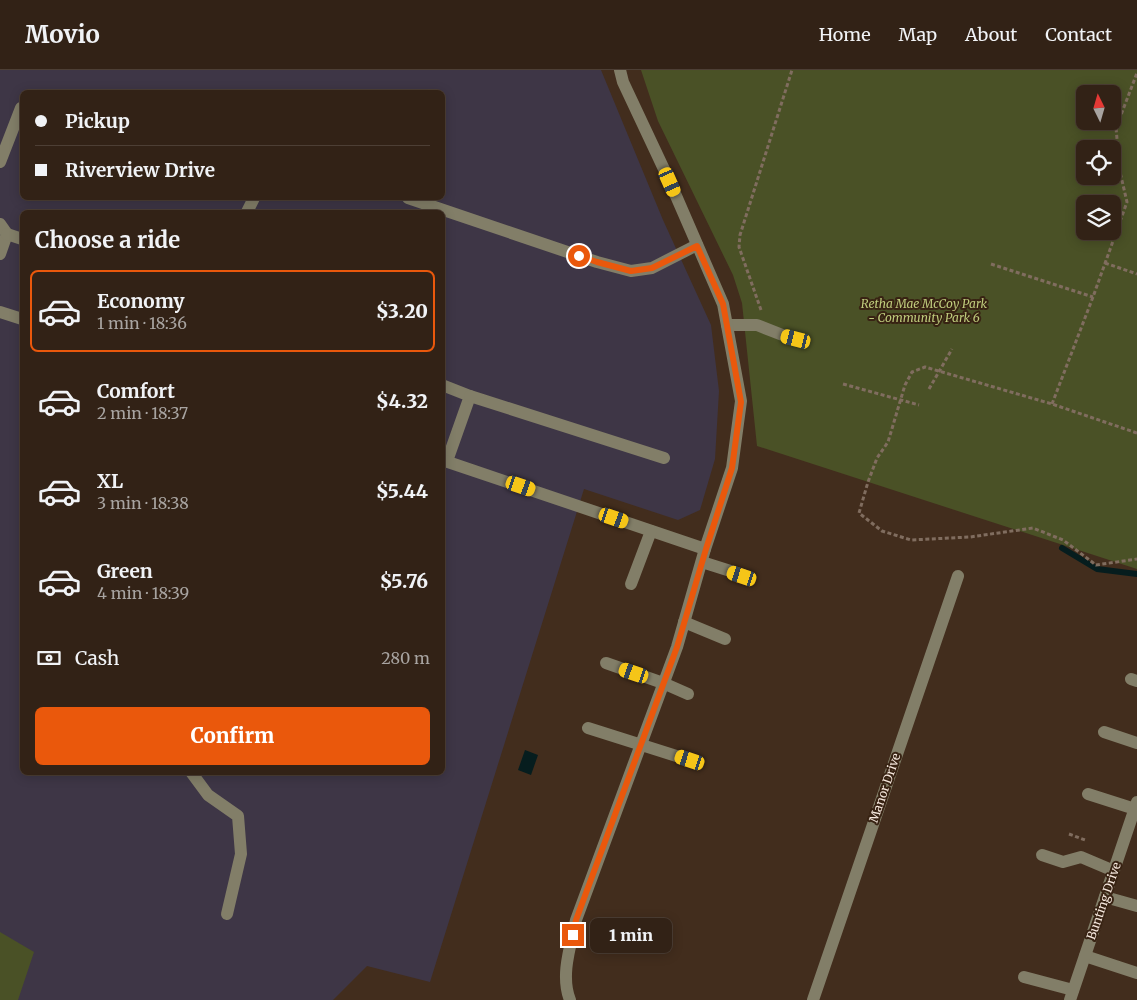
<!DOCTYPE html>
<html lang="en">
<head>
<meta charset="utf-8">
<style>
	:root { --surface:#322216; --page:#3a2a1f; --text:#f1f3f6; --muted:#a8a4a1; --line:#4d3f35; --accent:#ea580c }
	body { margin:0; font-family:Merriweather,serif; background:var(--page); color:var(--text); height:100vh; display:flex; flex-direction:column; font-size:19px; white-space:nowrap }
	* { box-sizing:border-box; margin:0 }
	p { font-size:16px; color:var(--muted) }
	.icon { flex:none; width:28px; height:28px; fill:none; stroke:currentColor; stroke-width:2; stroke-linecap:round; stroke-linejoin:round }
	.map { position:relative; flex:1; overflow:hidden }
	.side { position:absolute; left:20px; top:140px; width:425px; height:565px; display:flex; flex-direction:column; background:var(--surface); border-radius:8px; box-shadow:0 2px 12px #0003,0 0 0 1px var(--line) }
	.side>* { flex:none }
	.top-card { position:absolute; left:20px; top:20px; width:425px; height:110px; border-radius:8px; box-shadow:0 2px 12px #0003,0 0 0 1px var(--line); display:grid; align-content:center; height:110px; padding:0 15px; background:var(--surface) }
	.needle { width:32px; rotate:355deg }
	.buttons { position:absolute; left:1076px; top:15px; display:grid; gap:10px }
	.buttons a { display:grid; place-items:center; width:45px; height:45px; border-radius:8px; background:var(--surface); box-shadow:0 2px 12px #0003,0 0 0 1px var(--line); font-size:25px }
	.end { position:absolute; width:22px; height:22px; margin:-11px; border:6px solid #ea580c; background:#fff; box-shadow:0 0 0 2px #fff }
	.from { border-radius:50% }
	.bubble { position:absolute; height:35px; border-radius:8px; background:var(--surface); box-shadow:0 2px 12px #0003,0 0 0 1px var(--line); font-size:16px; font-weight:800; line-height:35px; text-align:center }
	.car { position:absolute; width:15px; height:30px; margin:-15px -8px; border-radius:6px; box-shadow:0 0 4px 1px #0007; background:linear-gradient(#f5c518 24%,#345 0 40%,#f5c518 0 76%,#345 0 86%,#f5c518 0) }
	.top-card b { display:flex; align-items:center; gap:18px; height:48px; font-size:19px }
	.top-card b+b { border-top:1px solid var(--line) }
	.top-card i { width:12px; height:12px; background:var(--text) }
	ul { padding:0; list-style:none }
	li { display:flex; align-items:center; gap:15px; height:82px; margin:0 10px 8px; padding:0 5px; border:2px solid transparent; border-radius:8px }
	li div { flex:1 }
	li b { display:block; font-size:19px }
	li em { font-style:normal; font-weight:800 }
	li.current { border-color:var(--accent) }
	li>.icon { width:45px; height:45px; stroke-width:1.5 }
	h2 { padding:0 15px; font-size:22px; line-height:60px }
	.pay { display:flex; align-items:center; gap:12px; height:55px; padding:0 15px; font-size:19px }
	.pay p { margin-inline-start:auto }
	.primary-button { display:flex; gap:10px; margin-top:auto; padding:10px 15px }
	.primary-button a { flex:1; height:58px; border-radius:8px; background:var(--accent); color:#fff; font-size:20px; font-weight:800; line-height:58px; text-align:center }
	header { display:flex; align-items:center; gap:30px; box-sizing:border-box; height:70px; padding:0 25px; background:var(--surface); border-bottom:1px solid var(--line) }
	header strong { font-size:24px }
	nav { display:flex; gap:28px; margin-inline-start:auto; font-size:18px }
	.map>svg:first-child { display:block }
	.commercial { fill:#3e3646; fill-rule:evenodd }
	.green { fill:#4a5126; fill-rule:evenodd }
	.water { fill:#061d1e }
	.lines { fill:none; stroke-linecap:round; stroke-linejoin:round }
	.stream { stroke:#061d1e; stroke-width:6 }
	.path { stroke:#806d5f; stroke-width:3; stroke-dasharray:4 2.5; stroke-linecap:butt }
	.minor { stroke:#827e68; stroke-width:12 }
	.route { stroke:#ea580c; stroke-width:6 }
	.labels { text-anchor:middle; stroke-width:4; stroke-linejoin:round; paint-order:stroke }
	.park-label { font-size:12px; font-style:italic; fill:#becb7c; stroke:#382313 }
	.street-label { font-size:12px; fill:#f7e9df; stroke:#382313 }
</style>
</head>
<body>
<header>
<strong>Movio</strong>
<nav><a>Home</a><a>Map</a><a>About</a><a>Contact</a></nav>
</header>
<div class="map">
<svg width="1137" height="930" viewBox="0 0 1137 930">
	<rect width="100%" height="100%" fill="#422d1d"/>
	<path class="commercial" d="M0,0H601L663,150L711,255L719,321L715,389L700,440L678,450L584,419L430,912L367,896L333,930H0ZM22,22H442V128H22ZM22,142H442V702H22Z"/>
	<g class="green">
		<path d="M641,0H1137V499L757,376L742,233L733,205L658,51ZM1085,24H1112V51H1085ZM1085,79H1112V106H1085ZM1085,134H1112V161H1085Z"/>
		<path d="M0,862L34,882L18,930H0Z"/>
	</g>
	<path class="water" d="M525,680L538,685L531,705L518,700Z"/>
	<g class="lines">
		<path class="stream" d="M1062,478L1097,499L1137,504"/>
		<g class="path">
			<path d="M1105,193L1137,204"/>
			<path d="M991,194L1093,227"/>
			<path d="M761,240L739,177L740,165L792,0"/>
			<path d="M843,314L919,335"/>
			<path d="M929,319L952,279"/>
			<path d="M1052,334L1093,227L1127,132L1120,102L1116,58L1137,3"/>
			<path d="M1137,363L1052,334L925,297L912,302L905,315L888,372L877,388L868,412L859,443L882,461L911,470L970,467L1033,458L1063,470L1096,495L1137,489"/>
			<path d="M1069,764L1085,770"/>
		</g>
		<g class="minor">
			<path d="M0,92L21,38H22"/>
			<path d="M408,128L597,192L631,201L652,198L697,175"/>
			<path d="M247,142L254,128"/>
			<path d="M0,154L7,164L0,184"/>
			<path d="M7,164L22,169"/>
			<path d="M0,242L22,249"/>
			<path d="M727,255H757L785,266L796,269"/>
			<path d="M442,315L470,326L447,391"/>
			<path d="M470,326L664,388"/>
			<path d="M442,390L705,479"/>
			<path d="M702,492L743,505"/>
			<path d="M631,514L651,461"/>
			<path d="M684,552L725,569"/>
			<path d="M606,593L663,613L688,624"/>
			<path d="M1131,609L1137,611"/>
			<path d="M588,658L689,690"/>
			<path d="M1104,662L1137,673"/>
			<path d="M191,702L208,725L238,746L241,784L227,844"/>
			<path d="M1088,724L1135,739"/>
			<path d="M1042,785L1063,792L1081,787L1114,801"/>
			<path d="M1105,827L1137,836"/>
			<path d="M1085,886L1137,903"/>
			<path d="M1024,907L1073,920"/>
			<path d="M570,930C560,905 571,875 576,850L677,577L705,479L732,398L741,331L723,234L670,112L623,12L620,0"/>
			<path d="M813,930L958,506"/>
			<path d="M1070,930L1137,732"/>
		</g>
	</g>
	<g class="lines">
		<path class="route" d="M573,865L576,850L677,577L706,479L732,398L741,332L723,234L697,176L652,198L631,201L597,192L579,186"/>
	</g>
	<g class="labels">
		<g class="park-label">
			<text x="924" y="238">Retha Mae McCoy Park<tspan x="924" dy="14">- Community Park 6</tspan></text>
		</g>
		<g class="street-label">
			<text transform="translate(885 718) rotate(-71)" y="4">Manor Drive</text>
			<text transform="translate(1104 831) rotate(-71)" y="4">Bunting Drive</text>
		</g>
	</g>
</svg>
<div class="buttons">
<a><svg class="needle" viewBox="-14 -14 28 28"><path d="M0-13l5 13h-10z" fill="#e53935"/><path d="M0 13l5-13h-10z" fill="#a8a4a1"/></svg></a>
<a><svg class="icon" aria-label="locate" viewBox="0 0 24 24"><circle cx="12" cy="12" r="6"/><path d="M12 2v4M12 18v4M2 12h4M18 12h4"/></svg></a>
<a><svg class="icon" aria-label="layers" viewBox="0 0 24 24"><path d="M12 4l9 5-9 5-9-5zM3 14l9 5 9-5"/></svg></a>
</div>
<i class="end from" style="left:579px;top:186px"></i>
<i class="end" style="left:573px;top:865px"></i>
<div class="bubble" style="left:590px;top:848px;width:82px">1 min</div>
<i class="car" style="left:670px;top:112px;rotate:156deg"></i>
<i class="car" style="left:796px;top:269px;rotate:284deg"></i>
<i class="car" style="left:521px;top:416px;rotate:109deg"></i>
<i class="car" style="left:614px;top:448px;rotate:109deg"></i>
<i class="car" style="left:742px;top:506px;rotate:288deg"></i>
<i class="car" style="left:634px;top:603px;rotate:289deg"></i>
<i class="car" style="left:690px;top:690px;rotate:288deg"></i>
<div class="top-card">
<b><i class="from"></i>Pickup</b>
<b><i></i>Riverview Drive</b>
</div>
<section class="side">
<h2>Choose a ride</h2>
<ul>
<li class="current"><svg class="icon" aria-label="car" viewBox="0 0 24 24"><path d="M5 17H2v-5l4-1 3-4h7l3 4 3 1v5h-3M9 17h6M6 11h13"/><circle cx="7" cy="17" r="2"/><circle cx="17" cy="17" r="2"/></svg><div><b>Economy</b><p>1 min · 18:36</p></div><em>$3.20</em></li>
<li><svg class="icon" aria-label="car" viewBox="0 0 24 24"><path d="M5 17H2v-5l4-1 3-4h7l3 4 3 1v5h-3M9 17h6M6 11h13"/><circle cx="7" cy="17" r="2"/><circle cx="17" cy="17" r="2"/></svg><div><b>Comfort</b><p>2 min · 18:37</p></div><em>$4.32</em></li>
<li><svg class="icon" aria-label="car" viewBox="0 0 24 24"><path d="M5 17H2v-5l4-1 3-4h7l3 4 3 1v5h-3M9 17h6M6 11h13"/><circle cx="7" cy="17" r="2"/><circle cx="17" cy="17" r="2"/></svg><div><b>XL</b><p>3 min · 18:38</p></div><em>$5.44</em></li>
<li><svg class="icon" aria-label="car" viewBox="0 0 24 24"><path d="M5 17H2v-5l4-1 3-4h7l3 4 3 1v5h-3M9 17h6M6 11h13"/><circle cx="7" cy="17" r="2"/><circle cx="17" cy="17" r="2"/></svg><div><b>Green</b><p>4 min · 18:39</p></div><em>$5.76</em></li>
</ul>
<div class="pay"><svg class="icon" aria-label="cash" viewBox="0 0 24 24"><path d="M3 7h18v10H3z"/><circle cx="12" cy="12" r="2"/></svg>Cash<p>280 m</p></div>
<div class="primary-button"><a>Confirm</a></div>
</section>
</div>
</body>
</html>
